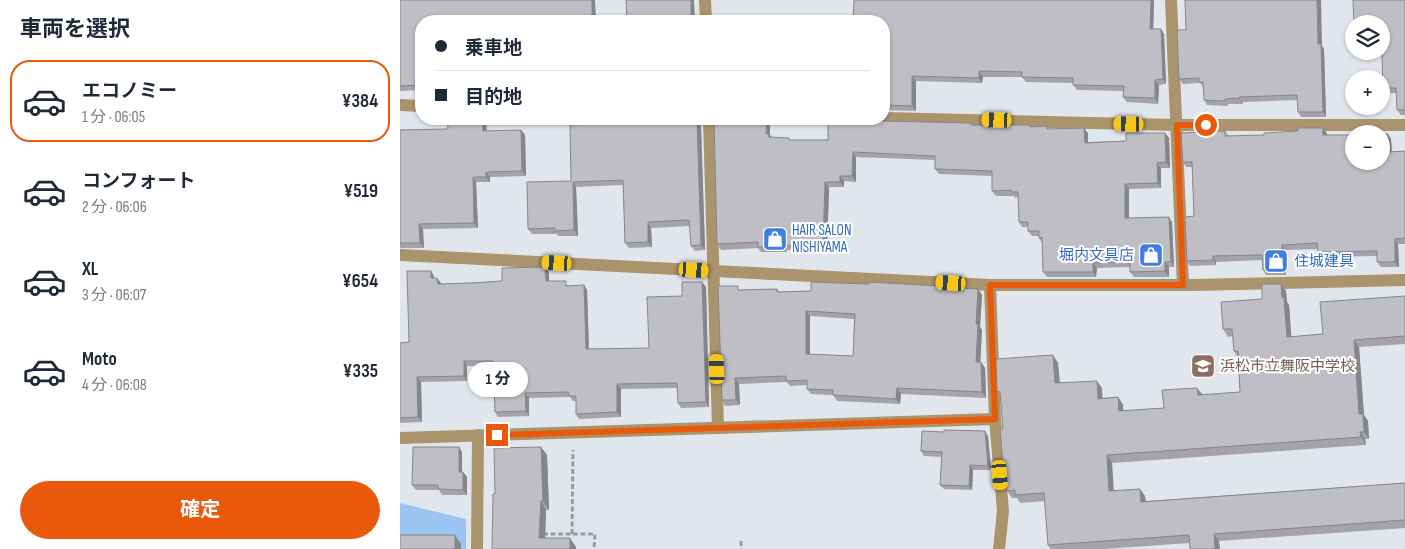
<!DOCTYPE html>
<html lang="ja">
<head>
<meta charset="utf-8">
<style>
	:root { --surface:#fff; --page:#f2f2f3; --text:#1f2937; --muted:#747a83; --line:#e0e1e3; --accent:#ea580c }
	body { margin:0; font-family:"Sofia Sans Condensed","Noto Sans JP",sans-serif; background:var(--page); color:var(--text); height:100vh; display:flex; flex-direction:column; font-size:19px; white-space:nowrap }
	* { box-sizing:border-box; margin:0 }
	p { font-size:16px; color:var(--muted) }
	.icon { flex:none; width:28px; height:28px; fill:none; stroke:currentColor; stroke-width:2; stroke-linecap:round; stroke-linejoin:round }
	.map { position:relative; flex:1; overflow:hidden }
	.details { display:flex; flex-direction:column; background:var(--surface); width:400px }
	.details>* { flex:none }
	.top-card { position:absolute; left:15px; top:15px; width:475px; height:110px; border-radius:20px; box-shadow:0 1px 4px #0004; display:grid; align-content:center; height:110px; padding:0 20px; background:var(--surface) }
	.buttons { position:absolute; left:945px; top:15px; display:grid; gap:10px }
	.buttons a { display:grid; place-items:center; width:45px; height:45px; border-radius:50%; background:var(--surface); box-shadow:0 1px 4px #0004; font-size:25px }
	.end { position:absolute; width:22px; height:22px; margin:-11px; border:6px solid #ea580c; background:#fff; box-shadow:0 0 0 2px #fff }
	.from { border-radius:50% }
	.bubble { position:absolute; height:35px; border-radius:18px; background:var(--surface); box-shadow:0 1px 4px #0004; font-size:16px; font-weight:700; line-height:35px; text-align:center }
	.car { position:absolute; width:15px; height:30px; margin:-15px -8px; border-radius:6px; box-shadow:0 0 4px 1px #0007; background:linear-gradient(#f5c518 24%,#345 0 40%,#f5c518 0 76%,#345 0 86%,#f5c518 0) }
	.top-card b { display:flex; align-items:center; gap:18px; height:48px; font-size:19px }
	.top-card b+b { border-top:1px solid var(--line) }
	.top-card i { width:12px; height:12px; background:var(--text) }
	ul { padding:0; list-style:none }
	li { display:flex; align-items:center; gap:15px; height:82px; margin:0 10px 8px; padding:0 10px; border:2px solid transparent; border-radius:20px }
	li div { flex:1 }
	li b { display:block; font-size:19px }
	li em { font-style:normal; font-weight:700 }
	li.selected { border-color:var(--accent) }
	li>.icon { width:45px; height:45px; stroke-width:1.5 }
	h2 { padding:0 20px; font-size:22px; line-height:60px }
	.button { display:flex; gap:10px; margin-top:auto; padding:10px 20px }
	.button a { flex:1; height:58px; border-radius:30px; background:var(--accent); color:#fff; font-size:20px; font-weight:700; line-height:58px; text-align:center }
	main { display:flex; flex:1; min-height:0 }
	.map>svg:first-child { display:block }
	.grass { fill:#9cc4f2 }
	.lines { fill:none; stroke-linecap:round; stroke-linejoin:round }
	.path { stroke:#989ca1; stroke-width:3; stroke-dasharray:5 2.5; stroke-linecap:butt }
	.minor { stroke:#aa946b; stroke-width:12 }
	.wall { fill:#a5a3a9; fill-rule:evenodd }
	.shaded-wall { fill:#86858a }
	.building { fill:#c0bec5; stroke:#86858a; fill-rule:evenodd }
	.route { stroke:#ea580c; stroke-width:6 }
	.labels { text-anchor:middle; stroke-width:4; stroke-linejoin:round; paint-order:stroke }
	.shop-label { font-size:15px; fill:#366cbe; stroke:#fff; text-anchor:start }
	.education-label { font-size:15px; fill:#785e54; stroke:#fff; text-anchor:start }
</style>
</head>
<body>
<main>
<section class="details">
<h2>車両を選択</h2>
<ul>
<li class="selected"><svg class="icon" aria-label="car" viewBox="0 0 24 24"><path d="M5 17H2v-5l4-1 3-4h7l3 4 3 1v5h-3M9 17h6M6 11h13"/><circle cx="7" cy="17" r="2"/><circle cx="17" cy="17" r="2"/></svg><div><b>エコノミー</b><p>1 分 · 06:05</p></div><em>¥384</em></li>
<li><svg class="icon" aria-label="car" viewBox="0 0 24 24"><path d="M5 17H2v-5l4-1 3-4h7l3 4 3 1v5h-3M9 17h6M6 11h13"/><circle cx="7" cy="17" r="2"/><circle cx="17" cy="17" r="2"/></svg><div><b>コンフォート</b><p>2 分 · 06:06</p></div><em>¥519</em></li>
<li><svg class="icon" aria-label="car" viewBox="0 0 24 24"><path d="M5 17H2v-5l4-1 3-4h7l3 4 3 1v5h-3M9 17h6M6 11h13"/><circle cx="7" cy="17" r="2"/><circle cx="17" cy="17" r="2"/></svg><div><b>XL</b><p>3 分 · 06:07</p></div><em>¥654</em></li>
<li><svg class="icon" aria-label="car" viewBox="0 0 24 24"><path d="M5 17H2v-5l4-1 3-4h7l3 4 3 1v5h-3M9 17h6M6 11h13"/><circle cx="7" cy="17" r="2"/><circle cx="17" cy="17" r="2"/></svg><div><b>Moto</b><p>4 分 · 06:08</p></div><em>¥335</em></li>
</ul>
<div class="button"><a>確定</a></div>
</section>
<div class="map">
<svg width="1005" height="549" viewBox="0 0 1005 549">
	<rect width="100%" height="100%" fill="#e1e6ed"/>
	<path class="grass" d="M0,503L66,519V549H0Z"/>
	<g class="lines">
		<g class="path">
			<path d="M143,534H195L194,549"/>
			<path d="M172,534L173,450"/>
			<path d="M341,541V549"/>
		</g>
		<g class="minor">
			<path d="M305,0L306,21"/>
			<path d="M771,0L783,285"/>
			<path d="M0,105L21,106"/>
			<path d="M484,118L777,125H1005"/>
			<path d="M309,119L318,428"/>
			<path d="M0,255L590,285H793L1005,280"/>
			<path d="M590,285L595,419L603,511L599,549"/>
			<path d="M0,438L595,419"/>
			<path d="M77,549L78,435"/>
		</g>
	</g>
	<g class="wall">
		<path d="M0,0L196,21H21V97L18,93V90L0,91Z"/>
		<path d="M754,0L753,29H761L764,34L766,84L759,85L758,104L727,102L723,97L724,91L677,90L673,85V83L626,82L622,77H583L582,83L516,81V111L484,110V21Z"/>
		<path d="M1005,0V115H1001L997,110V93H987L983,88L981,24Z"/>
		<path d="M922,46L924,49L926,117H901L898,112L897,100L843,102V104H828V106L807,105L804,100L803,87L800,83L783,84L779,79Z"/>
		<path d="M212,119H254L260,121L297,120L301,126L305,250L295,251L291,246L290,226L251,228L252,247L229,248L225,243L223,185L176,187L178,236H158L157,234H132L128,229L171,181L188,124L212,120Z"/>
		<path d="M367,120L370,125V135L371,137L390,140H428L477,120L480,121L571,123L572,125H630L632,127L647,126L649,129L688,133V142L726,141L765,133L769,138L770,168H761V188L729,189V218L772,222L774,267H769V277H734L730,272V267L697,268L696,277H647L643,272L642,243L639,238V236H632L628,231V227H622L619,222L618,197L615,198L614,196H596L592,191V176L539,174L535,169V160L456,157V182L444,181V187H429L427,251L387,250V252H361L358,248L321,250L317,244Z"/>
		<path d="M86,121L87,131L121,130L125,135L126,176L90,177V182H76L78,228L23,229L24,248H0V130L48,129Z"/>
		<path d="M825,131L829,136L927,133V135L988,134L991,139L992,152L1005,151V244H998L999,267H981L977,262V256L921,257L918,252V249L885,250L886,275H866L863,270L862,260L816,262V265L790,266L787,261L794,216L792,167H786L783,162Z"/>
		<path d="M149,272V281L169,286L184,285L187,290L189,349L249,348L282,296L302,282L306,287L309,407L281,408L278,403L277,388L221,389V417L179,419L176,414V401H173L170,397L129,398V416L98,417L95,412L94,366H67V381L21,382L22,422L0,423V343L9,342L34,276V278H37L41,284L102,281Z"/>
		<path d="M469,284L539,286L540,287L578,289L582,295L580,327L582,330L580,362L585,368L586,398L501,394L500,404L437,401L433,395L411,394L407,389V385L390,386L387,382L339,384L340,405L325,406L322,400L341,290L377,289L379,292L411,291ZM410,316L454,319L453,356L410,354Z"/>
		<path d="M881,284L886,291L887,302L889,305L891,337L923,334L1005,296V344L959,347L964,415L968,421L969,439H965L966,445L712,463L714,491L745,496L746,501L1005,483V528L704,549H650L648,545L645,501L620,503L617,498H612L607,491L606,468L603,463V429L601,396L597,391L658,363L660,382L702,388V398L718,397L723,405V411L764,408L802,395L840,392L838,358L834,351L833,336L828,337L823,329Z"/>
		<path d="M588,436L591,470H573L572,490L544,489L540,485L542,457L524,456L521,451Z"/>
		<path d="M59,447L62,452V472L67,477V495H42L39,490H16L12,485Z"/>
		<path d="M141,447L147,455L149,510H146L145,538L176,547L92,549Z"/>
	</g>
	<g class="shaded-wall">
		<path d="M192,0H195L196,21H192Z"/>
		<path d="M291,0H294L295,21H291Z"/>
		<path d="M751,0H754L753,34L750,29Z"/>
		<path d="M917,0H921L922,46L924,49L926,117L923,112L918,44Z"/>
		<path d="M761,29L764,34L766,84L763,79Z"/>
		<path d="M579,71L583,77L582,83L579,78Z"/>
		<path d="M512,76L516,81V111L512,106Z"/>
		<path d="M755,80L759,85L758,104L755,98Z"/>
		<path d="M83,119H85L86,121L87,136L83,131Z"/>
		<path d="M297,120L301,126L305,250L301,245Z"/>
		<path d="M367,120L370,125V135L373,139L366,134Z"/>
		<path d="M684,128L688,133V148L685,143Z"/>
		<path d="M923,128L927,133V140L923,135Z"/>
		<path d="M121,130L125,135L126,176L122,171Z"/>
		<path d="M765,133L769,138L770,168L766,162Z"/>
		<path d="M988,134L991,139L992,157L988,152Z"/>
		<path d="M453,152L456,157V182L452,176Z"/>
		<path d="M757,163L761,168V188L758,183Z"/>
		<path d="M86,172L90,177V182L86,177Z"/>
		<path d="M440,176L444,181V187L440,182Z"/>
		<path d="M73,177L76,182L78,228L74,223Z"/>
		<path d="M173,182L176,187L178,236L174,230Z"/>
		<path d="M425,182L429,187L427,251L423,246Z"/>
		<path d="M725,184L729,189V223L725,218Z"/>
		<path d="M769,217L772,222L774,267L771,262Z"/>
		<path d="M248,222L251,228L252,247L248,242Z"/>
		<path d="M19,224L23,229L24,248L20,243Z"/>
		<path d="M995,239L998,244L999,267L995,262Z"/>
		<path d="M882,245L885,250L886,275L882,270Z"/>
		<path d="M813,256L816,262V265L813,260Z"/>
		<path d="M765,262L769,267V277L765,271Z"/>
		<path d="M693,263L697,268L696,277L693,272Z"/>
		<path d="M145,267L149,272V286L146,281Z"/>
		<path d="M31,271L34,276V283L31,278Z"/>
		<path d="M37,278L41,283V289L38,284Z"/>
		<path d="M302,282L306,287L309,407L306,402Z"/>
		<path d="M881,284L886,291L887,302L889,305L892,345L887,337L882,298Z"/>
		<path d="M184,285L187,290L189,354L186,349Z"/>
		<path d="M578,289L582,295L580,327L582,330L580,368L576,362V324Z"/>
		<path d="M406,311L410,316V360L406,354Z"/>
		<path d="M954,340L959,347L964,415L968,421L969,439L964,432L959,414Z"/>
		<path d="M653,355L658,363L660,390L655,383Z"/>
		<path d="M64,361L67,366V381L64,376Z"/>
		<path d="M581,362L585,368L586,398L582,392Z"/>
		<path d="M17,377L21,382L22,422L18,417Z"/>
		<path d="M335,378L339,384L340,405L336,400Z"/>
		<path d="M697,381L702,388L703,406L698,399Z"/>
		<path d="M217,384L221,389V417L217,412Z"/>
		<path d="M497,388L501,394L500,404L496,399Z"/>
		<path d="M797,388L803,395H798Z"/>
		<path d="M125,393L129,398V416L126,411Z"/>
		<path d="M718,397L723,405L724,419L719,411Z"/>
		<path d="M585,431L588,436L591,470L588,466Z"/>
		<path d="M960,432L965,439L966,445L961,437Z"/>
		<path d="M59,447L62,452V477L59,472Z"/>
		<path d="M141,447L147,455L149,510L143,501Z"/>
		<path d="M707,455L712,463L714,499L709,491Z"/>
		<path d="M570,465L573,470L572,490L569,486Z"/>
		<path d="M63,472L67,477V495L63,490Z"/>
		<path d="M740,489L745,496L746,509L741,502Z"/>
		<path d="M141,501L146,510L145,546L139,538Z"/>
		<path d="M814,534L819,541L820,549H815Z"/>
		<path d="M55,535L61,544V549H55Z"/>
		<path d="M170,538L176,547V549H170Z"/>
	</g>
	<g class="building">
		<path d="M0,0H192V21H127V18L61,17V21H21V93H18V85L0,86Z"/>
		<path d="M226,0H291V21H227Z"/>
		<path d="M454,0H751L750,29H761L763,79L755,80V98L723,97L724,86L673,85V78L622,77V72L579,71V78L512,76V106L484,105V21H453Z"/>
		<path d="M785,0H917L918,44H921L923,112H898L897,95L839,97L840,98L825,99V101L804,100L803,82H799V78L779,79L777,30H786Z"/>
		<path d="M953,0H1005V110H997L996,88H983L981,24H954V25Z"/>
		<path d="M47,119H83V131L121,130L122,171L86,172V177H73L74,223L19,224L20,243H0V130L48,129Z"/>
		<path d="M212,119H258V121L297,120L301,245L291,246L289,220L248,222V242L225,243L223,180L173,182L174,230L155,231V228L128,229L127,182L171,181L170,125L188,124V121L212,120Z"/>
		<path d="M428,119H475L480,121L571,123V125H630V127L647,126V129L684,128L685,143L726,141V133H765L766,162L757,163L758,183L725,184V218L769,217L771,262H765V271L730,272V262L693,263V272H643L642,237L639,238V231H628V222H619L618,192H612L611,190L592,191V171L535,169V156L453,152L452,176H440V182H425L423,246L384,245V247H358V242L317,244L314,120H367L366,134H369V137L389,138V140H428Z"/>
		<path d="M898,128H923V135H954V161H981V134H988V152L1005,151V238L995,239V262H977V251L918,252L917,243L882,245V270H863L862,255L813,256V260L787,261L785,217L794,216L792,162H783L781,133L825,131V136L864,135V133L898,131Z"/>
		<path d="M145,267L146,281H166V286L184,285L186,349L249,348L247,297L282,296V282H302L306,402L278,403L277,383L217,384V412L176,414V396H169V392L125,393L126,411L95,412L93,361H64V376L17,377L18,417L0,418V343L9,342L7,271H31V278H37L38,284L72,283L102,281V268Z"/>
		<path d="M411,282L469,284V282L539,286V287L578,289L576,324H578L576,362H581L582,392L497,388L496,399L433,395V390L407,389V380L386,381V376L335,378L336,400H322L318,286H338V290L377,289V292L411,291ZM406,311L455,314L453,356L406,354Z"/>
		<path d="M862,284H881L882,298H884L887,337L923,334L920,302L1005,296V336L954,340L959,414H963L964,432H960L961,437L707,455L709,491L740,489L741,502L1005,483V520L814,534L815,549H790L789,535L648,545L644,493L615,495V490L607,491L605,463H603L600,429H603L600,392L597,391L596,359L653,355L655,383L697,381L698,399L718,397L719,411L764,408L762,390L797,388L798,395L840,392L838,351H834L832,329H823L821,302L862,299Z"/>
		<path d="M544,430L585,431L588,466L570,465L569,486L540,485L542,452L521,451L522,431L544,432Z"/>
		<path d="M13,447H59V472H63V490L38,489V485H12Z"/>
		<path d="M141,447L143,501H141L139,538H170V549H92L93,494H95L94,448Z"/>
		<rect x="0" y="535" width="55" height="14"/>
	</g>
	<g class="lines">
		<path class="route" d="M97,435L595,419L590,285H783L777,125H806"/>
	</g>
	<defs>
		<symbol id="shop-square" viewBox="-11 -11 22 22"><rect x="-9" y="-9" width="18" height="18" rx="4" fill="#3f7fe0" stroke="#fff"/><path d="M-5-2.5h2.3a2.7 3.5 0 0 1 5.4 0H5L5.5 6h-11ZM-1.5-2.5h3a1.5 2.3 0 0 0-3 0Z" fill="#fff"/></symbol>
		<symbol id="school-square" viewBox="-11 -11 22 22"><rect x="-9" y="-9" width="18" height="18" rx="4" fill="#8d6e63" stroke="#fff"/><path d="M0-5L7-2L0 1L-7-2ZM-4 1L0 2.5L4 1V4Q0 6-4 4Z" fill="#fff"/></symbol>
	</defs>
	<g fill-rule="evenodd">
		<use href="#shop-square" x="361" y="225" width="28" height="28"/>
		<use href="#shop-square" x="737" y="241" width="28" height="28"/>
		<use href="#shop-square" x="862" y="247" width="28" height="28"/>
		<use href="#school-square" x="789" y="352" width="28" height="28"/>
	</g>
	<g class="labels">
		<g class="shop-label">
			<text x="392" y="235">HAIR SALON<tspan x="392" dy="17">NISHIYAMA</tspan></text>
			<text x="734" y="260" text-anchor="end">堀内文具店</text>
			<text x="894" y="266">住城建具</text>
		</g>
		<g class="education-label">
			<text x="820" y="371">浜松市立舞阪中学校</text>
		</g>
	</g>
</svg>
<div class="buttons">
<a><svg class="icon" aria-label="layers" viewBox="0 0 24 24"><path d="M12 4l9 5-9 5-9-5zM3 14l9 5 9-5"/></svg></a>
<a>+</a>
<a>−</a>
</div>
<i class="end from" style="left:806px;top:125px"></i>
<i class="end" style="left:97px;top:435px"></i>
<div class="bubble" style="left:68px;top:362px;width:60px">1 分</div>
<i class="car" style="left:597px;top:120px;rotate:272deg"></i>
<i class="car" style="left:729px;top:124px;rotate:271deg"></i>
<i class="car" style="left:157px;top:263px;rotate:273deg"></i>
<i class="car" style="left:294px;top:270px;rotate:93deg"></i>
<i class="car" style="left:551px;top:283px;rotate:273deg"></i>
<i class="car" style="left:317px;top:369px;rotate:358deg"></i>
<i class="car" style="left:600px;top:475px;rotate:175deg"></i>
<div class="top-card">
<b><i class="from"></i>乗車地</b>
<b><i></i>目的地</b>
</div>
</div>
</main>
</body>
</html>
